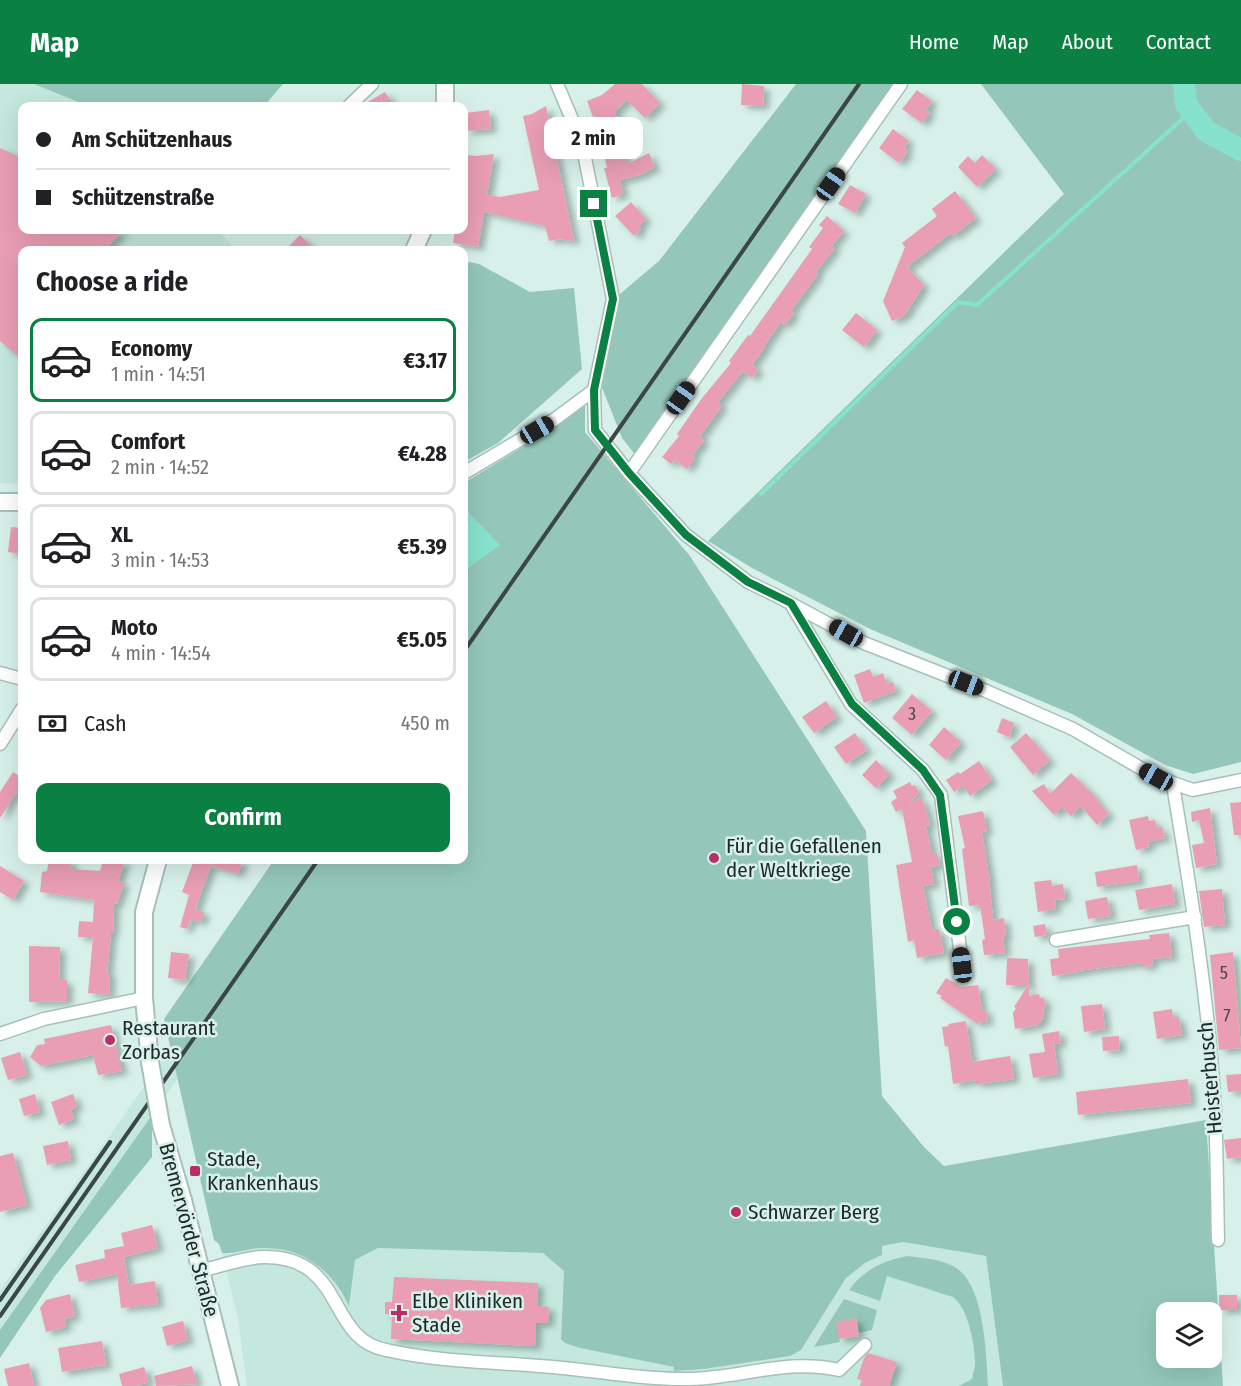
<!DOCTYPE html>
<html lang="en">
<head>
<meta charset="utf-8">
<style>
	:root { --surface:#fff; --page:#f6f6f6; --text:#202124; --muted:#757577; --line:#e0e0e0; --accent:#0b8043 }
	body { margin:0; font-family:"Fira Sans Condensed",sans-serif; background:var(--page); color:var(--text); height:100vh; display:flex; flex-direction:column; font-size:22px; white-space:nowrap }
	* { box-sizing:border-box; margin:0 }
	p { font-size:20px; color:var(--muted) }
	.icon { flex:none; width:33px; height:33px; fill:none; stroke:currentColor; stroke-width:2; stroke-linecap:round; stroke-linejoin:round }
	.map { position:relative; flex:1; overflow:hidden }
	.panel { position:absolute; left:18px; top:162px; width:450px; height:618px; display:flex; flex-direction:column; background:var(--surface); border-radius:12px; box-shadow:0 6px 24px #0002 }
	.panel>* { flex:none }
	.top-card { position:absolute; left:18px; top:18px; width:450px; height:132px; border-radius:12px; box-shadow:0 6px 24px #0002; display:grid; align-content:center; height:132px; padding:0 18px; background:var(--surface) }
	.buttons { position:absolute; left:1156px; top:1218px; display:grid; gap:12px }
	.buttons a { display:grid; place-items:center; width:66px; height:66px; border-radius:12px; background:var(--surface); box-shadow:0 6px 24px #0002; font-size:30px }
	.end { position:absolute; width:27px; height:27px; margin:-14px; border:8px solid #0b8043; background:#fff; box-shadow:0 0 0 3px #fff }
	.from { border-radius:50% }
	.bubble { position:absolute; height:42px; border-radius:12px; background:var(--surface); box-shadow:0 6px 24px #0002; font-size:20px; font-weight:700; line-height:42px; text-align:center }
	.car { position:absolute; width:18px; height:36px; margin:-18px -9px; border-radius:8px; box-shadow:0 0 4px 2px #0007; background:linear-gradient(#222 24%,#8ab4d8 0 40%,#222 0 76%,#8ab4d8 0 86%,#222 0) }
	.top-card b { display:flex; align-items:center; gap:21px; height:57px; font-size:22px }
	.top-card b+b { border-top:2px solid var(--line) }
	.top-card i { width:15px; height:15px; background:var(--text) }
	ul { padding:0; list-style:none }
	li { display:flex; align-items:center; gap:18px; height:84px; margin:0 12px 9px; padding:0 6px; border:3px solid var(--line); border-radius:12px }
	li div { flex:1 }
	li b { display:block; font-size:22px }
	li em { font-style:normal; font-weight:700 }
	li.active { border-color:var(--accent) }
	li>.icon { width:54px; height:54px; stroke-width:1.5 }
	h2 { padding:0 18px; font-size:27px; line-height:72px }
	.pay { display:flex; align-items:center; gap:15px; height:66px; padding:0 18px; font-size:22px }
	.pay p { margin-inline-start:auto }
	.button { display:flex; gap:12px; margin-top:auto; padding:12px 18px }
	.button a { flex:1; height:69px; border-radius:12px; background:var(--accent); color:#fff; font-size:24px; font-weight:700; line-height:69px; text-align:center }
	header { display:flex; align-items:center; gap:36px; box-sizing:border-box; height:84px; padding:0 30px; background:var(--accent); color:#fff }
	header strong { font-size:28px }
	nav { display:flex; gap:33px; margin-inline-start:auto; font-size:21px }
	.map>svg:first-child { display:block }
	.built { fill:#c4e8de }
	.green { fill:#94c7ba; fill-rule:evenodd }
	.water { fill:#87e2cd }
	.lines { fill:none; stroke-linecap:round; stroke-linejoin:round }
	.stream { stroke:#87e2cd; stroke-width:4 }
	.river { stroke:#87e2cd; stroke-width:22 }
	.building { fill:#e99eb3; filter:url(#shadow) }
	.street-casing { stroke:#a6c0b9; stroke-width:15 }
	.secondary-casing { stroke:#a6c0b9; stroke-width:20 }
	.street { stroke:#fff; stroke-width:12 }
	.secondary { stroke:#fff; stroke-width:16 }
	.rail { stroke:#3b4745; stroke-width:4 }
	.secondary-bridge-casing { stroke:#a6c0b9; stroke-width:20; stroke-linecap:butt }
	.secondary-bridge { stroke:#fff; stroke-width:16 }
	.route { stroke:#0b8043; stroke-width:8 }
	.poi-dot { fill:#b92e66; stroke:#d7f1ea; stroke-width:2 }
	.labels { text-anchor:middle; stroke-width:5; stroke-linejoin:round; paint-order:stroke }
	.number-label { font-size:18px; fill:#514649 }
	.poi-label { font-size:21px; fill:#1e2826; stroke:#d7f1ea; text-anchor:start }
	.street-label { font-size:21px; fill:#1e2826; stroke:#d7f1ea }
</style>
</head>
<body>
<header>
<strong>Map</strong>
<nav><a>Home</a><a>Map</a><a>About</a><a>Contact</a></nav>
</header>
<div class="map">
<svg width="1241" height="1302" viewBox="0 0 1241 1302">
	<defs>
		<filter id="shadow"><feDropShadow dx="6" dy="4" stdDeviation="3" flood-color="#0004"/></filter>
	</defs>
	<rect width="100%" height="100%" fill="#d7f1ea"/>
	<g class="built">
		<path d="M0,0H34L88,22H22V146H217L237,166H22V400L0,399Z"/>
		<path d="M305,776H332L0,1246V1206Z"/>
		<path d="M903,1158L986,1172L1003,1302H247L238,1235L222,1169L230,1170L257,1164H278L301,1171L320,1182L331,1193L349,1220L355,1176L378,1164L543,1169L564,1187L561,1254L580,1264L674,1283V1287L704,1285L790,1272L801,1266L846,1194L865,1179L881,1171L882,1162Z"/>
	</g>
	<g class="green">
		<path d="M34,0H283L264,22H88Z"/>
		<path d="M796,0H897L637,373L622,354L601,301L620,210L659,177Z"/>
		<path d="M981,0H1241V678L1193,690L1165,681L1072,630L870,545L752,484L708,457L1064,110Z"/>
		<path d="M464,177L479,180L530,208L574,204L582,285L498,359L464,378V255L467,248L464,244Z"/>
		<path d="M585,321V348L690,472L866,747L882,1012L924,1063L944,1082L1206,1036L1223,1302H1003L986,1172L903,1158L882,1162V1171L865,1179L846,1194L801,1266L790,1272L704,1285L674,1287V1283L580,1264L565,1259L561,1255L564,1187L543,1169L378,1164L355,1176L349,1222C332,1185 301,1162 260,1164C247,1165 235,1170 222,1169L219,1160L214,1156L164,935L274,776H464V487L499,461L464,424V399L557,342ZM1167,1228H1212V1274H1167Z"/>
		<path d="M152,1031V1073L55,1192L0,1274V1246Z"/>
		<path d="M908,1172C923,1174 939,1175 953,1182C985,1198 986,1270 988,1302H959L972,1295C973,1289 976,1282 975,1276C974,1258 968,1224 953,1213L887,1192L880,1217L849,1206C864,1186 883,1176 908,1172Z"/>
		<path d="M844,1215L877,1226L872,1246L859,1249L856,1234L837,1238L840,1258L814,1263Z"/>
	</g>
	<path class="water" d="M464,424L500,461L464,487Z"/>
	<g class="lines">
		<path class="stream" d="M761,410L958,218L977,221L1191,27"/>
		<path class="river" d="M1184,0L1186,20L1206,47L1241,66"/>
	</g>
	<g class="building">
		<path d="M615,0H642L660,19L645,34L627,16L615,27L627,80L649,69L655,83L640,91L620,96L623,110L612,114L604,84H607L595,32L593,33L587,17L602,11Z"/>
		<path d="M742,0L764,2L763,22L741,21Z"/>
		<path d="M917,6L932,17L926,26L930,28L922,39L902,25Z"/>
		<path d="M385,8L394,22H360H361Z"/>
		<path d="M546,22L574,157L558,155L549,157L545,142L484,128L478,163L453,159L455,146H464V95L467,71L476,72L494,70L487,111L500,113L539,106L523,32L532,30Z"/>
		<path d="M489,26L491,45L466,47L465,29Z"/>
		<path d="M893,45L909,57L904,64L908,67L899,79L879,64Z"/>
		<path d="M0,64L22,74V146H123L105,166H22V276L0,257Z"/>
		<path d="M982,71L996,85L977,103L958,83L968,72L975,79Z"/>
		<path d="M850,101L866,110L855,129L838,120Z"/>
		<path d="M955,107L976,134L953,152L951,149L907,183L924,201L904,232L892,237L883,217L905,163L902,159L937,132L932,125Z"/>
		<path d="M631,118L646,135L639,142L641,145L634,152L615,132Z"/>
		<path d="M827,132L844,147L832,161L835,164L816,188L818,190L791,227L794,229L785,241L781,238L764,262L765,263L752,281L758,285L752,294L743,287L718,318L722,322L700,352L704,356L692,372L695,374L687,385L675,376L671,380L662,373L679,352L677,350L702,314L731,279L729,277L748,251L750,252L812,165L809,163L823,144L819,141Z"/>
		<path d="M300,151L311,162L306,166H285Z"/>
		<path d="M856,229L877,246L864,263L842,246Z"/>
		<path d="M11,443L22,444V470L8,468Z"/>
		<path d="M870,585L873,593L883,589L887,600L893,598L896,607L864,619L854,591Z"/>
		<path d="M912,610L932,627L912,651L892,634Z"/>
		<path d="M826,617L837,633L814,649L802,633Z"/>
		<path d="M1002,634L1014,639L1009,653L997,648Z"/>
		<path d="M944,643L961,658L946,676L929,661Z"/>
		<path d="M855,649L867,666L846,680L834,663Z"/>
		<path d="M1026,649L1050,676L1033,691L1010,663Z"/>
		<path d="M876,676L890,690L876,704L862,691Z"/>
		<path d="M979,677L992,696L970,712L963,701L954,708L946,696L958,688L960,690Z"/>
		<path d="M13,688L22,694V713L16,709L0,734V708Z"/>
		<path d="M1071,689L1097,714L1096,715L1109,730L1097,741L1081,722L1071,732L1062,723L1054,731L1032,707L1044,700L1050,710Z"/>
		<path d="M910,698L912,702L915,701L919,709L908,721L921,713L925,722L930,741L926,742L932,770L937,769L940,781L931,783L934,800L923,802L932,846L939,845L944,869L917,874L914,856L908,858L896,781L912,778L902,725L896,728L891,718L897,714L893,707Z"/>
		<path d="M1241,718V751H1234L1230,719Z"/>
		<path d="M1210,724L1217,780L1196,784L1192,761L1204,759L1199,736L1192,738L1191,728Z"/>
		<path d="M983,727L987,747L982,748L989,792L993,836L1004,834L1006,853H1003L1005,869L984,871L982,856L985,855L980,821L969,822L962,765L965,764L958,732Z"/>
		<path d="M1148,732L1149,737L1155,736L1157,744L1162,743L1165,754L1148,758L1149,763L1136,766L1129,736Z"/>
		<path d="M49,776H72L70,785L100,787L103,776H125L118,797L124,799L117,820L114,819L113,849H111L107,889H110L109,911L88,909L93,853H78L79,837L93,838L94,816L40,808L42,788L47,787Z"/>
		<path d="M194,776H243L238,790L211,782L195,825L204,828L201,838L191,835L187,845L180,843L189,811L182,808Z"/>
		<path d="M1137,781L1139,797L1097,803L1095,788Z"/>
		<path d="M0,782L24,797L13,816L0,808Z"/>
		<path d="M1051,796L1052,802L1063,800L1065,815L1055,816L1056,825L1038,828L1034,798Z"/>
		<path d="M1172,800L1175,820L1139,826L1135,806Z"/>
		<path d="M1222,805L1225,841L1204,843L1199,807Z"/>
		<path d="M1107,813L1111,832L1088,835L1085,817Z"/>
		<path d="M1045,840L1047,851L1035,853L1033,842Z"/>
		<path d="M1169,849L1172,873L1152,875L1153,881L1141,883V879L1084,886V887L1052,892L1050,875L1059,874L1058,865L1150,855L1149,851Z"/>
		<path d="M29,862L60,863L59,896H67V917L29,918Z"/>
		<path d="M171,868L189,870L185,896L168,894Z"/>
		<path d="M1233,868L1241,964L1219,966L1210,871Z"/>
		<path d="M1007,874L1028,875L1029,912L1039,910L1040,914H1044L1046,923L1043,925L1044,933L1038,941L1015,945L1013,929L1016,924L1014,923L1028,901H1006Z"/>
		<path d="M946,894L961,903L978,901L982,927L986,926L988,937L976,939L940,914L942,912L936,909Z"/>
		<path d="M1102,920L1105,945L1084,948L1081,922Z"/>
		<path d="M1172,925L1173,934L1179,933L1182,951L1157,955L1153,928Z"/>
		<path d="M966,937L972,978L1010,972L1014,995L985,999L976,1000V996L953,1000L948,962L945,963L942,943L949,942L948,940Z"/>
		<path d="M111,941L122,987L98,991L93,971L41,982L30,973L37,961L45,960L44,955Z"/>
		<path d="M1059,947L1061,959L1054,960L1058,990L1033,994L1029,970L1045,968L1042,950Z"/>
		<path d="M1119,952L1120,966L1103,967L1102,953Z"/>
		<path d="M20,968L27,991L8,996L1,974Z"/>
		<path d="M1241,990V1007L1228,1008L1226,991Z"/>
		<path d="M1188,995L1191,1019L1078,1031L1076,1008Z"/>
		<path d="M35,1010L40,1028L24,1032L19,1015Z"/>
		<path d="M73,1010L77,1022L71,1026L74,1035L59,1041L51,1018Z"/>
		<path d="M1241,1054V1073L1227,1075L1224,1056Z"/>
		<path d="M68,1057L71,1076L47,1081L43,1062Z"/>
		<path d="M13,1069L27,1121L0,1128V1072Z"/>
		<path d="M152,1141L158,1164L124,1173L129,1201L155,1197L158,1220L121,1224L117,1190L79,1198L75,1181L105,1174L104,1166L124,1162L121,1149Z"/>
		<path d="M394,1193L538,1199L537,1222L549,1223L548,1239H536L535,1262L391,1255L392,1230H385V1218H392Z"/>
		<path d="M70,1210L75,1232L64,1235L66,1243L46,1248L40,1224L46,1216Z"/>
		<rect x="1219" y="1211" width="18" height="15"/>
		<path d="M856,1234L859,1252L839,1255L836,1238Z"/>
		<path d="M183,1237L188,1256L167,1262L162,1243Z"/>
		<path d="M102,1257L106,1281L62,1288L58,1264Z"/>
		<path d="M868,1269L897,1278L889,1302H860L862,1296L857,1295L864,1274Z"/>
		<path d="M29,1279L34,1302H8L4,1285Z"/>
		<path d="M192,1282L197,1300L156,1302L154,1292Z"/>
		<path d="M144,1283L149,1298L135,1302H122L119,1290Z"/>
	</g>
	<g class="lines">
		<defs>
			<g id="street">
				<path d="M557,0L582,59L613,215L594,306L595,346L629,389L686,451L748,498L777,512L864,559L986,607L1073,645L1156,693L1193,706L1241,696"/>
				<path d="M349,22L372,0"/>
				<path d="M464,389L555,335L594,306"/>
				<path d="M629,389L901,0"/>
				<path d="M791,520L851,620L923,686L941,711L962,881"/>
				<path d="M0,589L22,595"/>
				<path d="M0,660L22,625"/>
				<path d="M1173,701C1191,809 1209,918 1215,1028C1217,1071 1217,1113 1218,1156"/>
				<path d="M1056,856L1195,833"/>
				<path d="M0,950L44,935L144,914"/>
				<path d="M201,1187C221,1182 242,1174 263,1173C347,1172 325,1254 386,1266C443,1279 504,1278 563,1284C605,1288 647,1296 690,1295C740,1294 789,1274 839,1286L865,1261"/>
			</g>
			<g id="secondary">
				<path d="M445,22V0"/>
				<path d="M414,166L423,146"/>
				<path d="M0,418H22"/>
				<path d="M150,978L144,914V828L158,776"/>
				<path d="M161,1041L183,1116L230,1302"/>
			</g>
		</defs>
		<use href="#street" class="street-casing"/>
		<use href="#secondary" class="secondary-casing"/>
		<use href="#street" class="street"/>
		<use href="#secondary" class="secondary"/>
		<g class="rail">
			<path d="M464,567L859,0"/>
			<path d="M0,1216L110,1058"/>
			<path d="M0,1232L318,776"/>
		</g>
		<defs>
			<path id="secondary-bridge" d="M150,978L161,1041"/>
		</defs>
		<use href="#secondary-bridge" class="secondary-bridge-casing"/>
		<use href="#secondary-bridge" class="secondary-bridge"/>
	</g>
	<g class="lines">
		<path class="route" d="M594,120L613,215L594,306L595,346L629,389L686,451L748,498L791,519L852,620L923,686L940,711L957,838"/>
	</g>
	<g class="poi-dot">
		<circle cx="714" cy="774" r="6"/>
		<circle cx="110" cy="956" r="6"/>
		<rect x="189" y="1081" width="12" height="12" rx="3"/>
		<circle cx="736" cy="1128" r="6"/>
		<path d="M396 1220h6v6h6v6h-6v6h-6v-6h-6v-6h6z"/>
	</g>
	<g class="labels">
		<g class="number-label">
			<text x="912" y="636">3</text>
			<text x="1224" y="895">5</text>
			<text x="1227" y="938">7</text>
		</g>
		<g class="poi-label">
			<text x="726" y="769">Für die Gefallenen<tspan x="726" dy="24">der Weltkriege</tspan></text>
			<text x="122" y="951">Restaurant<tspan x="122" dy="24">Zorbas</tspan></text>
			<text x="207" y="1082">Stade,<tspan x="207" dy="24">Krankenhaus</tspan></text>
			<text x="748" y="1135">Schwarzer Berg</text>
			<text x="412" y="1224">Elbe Kliniken<tspan x="412" dy="24">Stade</tspan></text>
		</g>
		<g class="street-label">
			<text transform="translate(1210 994) rotate(-95)" y="7">Heisterbusch</text>
			<text transform="translate(189 1146) rotate(75)" y="7">Bremervörder Straße</text>
		</g>
	</g>
</svg>
<div class="buttons">
<a><svg class="icon" aria-label="layers" viewBox="0 0 24 24"><path d="M12 4l9 5-9 5-9-5zM3 14l9 5 9-5"/></svg></a>
</div>
<i class="end from" style="left:957px;top:838px"></i>
<i class="end" style="left:594px;top:120px"></i>
<div class="bubble" style="left:544px;top:33px;width:99px">2 min</div>
<i class="car" style="left:831px;top:100px;rotate:35deg"></i>
<i class="car" style="left:681px;top:314px;rotate:35deg"></i>
<i class="car" style="left:537px;top:346px;rotate:60deg"></i>
<i class="car" style="left:846px;top:549px;rotate:299deg"></i>
<i class="car" style="left:966px;top:599px;rotate:111deg"></i>
<i class="car" style="left:1156px;top:693px;rotate:299deg"></i>
<i class="car" style="left:962px;top:881px;rotate:353deg"></i>
<div class="top-card">
<b><i class="from"></i>Am Schützenhaus</b>
<b><i></i>Schützenstraße</b>
</div>
<section class="panel">
<h2>Choose a ride</h2>
<ul>
<li class="active"><svg class="icon" aria-label="car" viewBox="0 0 24 24"><path d="M5 17H2v-5l4-1 3-4h7l3 4 3 1v5h-3M9 17h6M6 11h13"/><circle cx="7" cy="17" r="2"/><circle cx="17" cy="17" r="2"/></svg><div><b>Economy</b><p>1 min · 14:51</p></div><em>€3.17</em></li>
<li><svg class="icon" aria-label="car" viewBox="0 0 24 24"><path d="M5 17H2v-5l4-1 3-4h7l3 4 3 1v5h-3M9 17h6M6 11h13"/><circle cx="7" cy="17" r="2"/><circle cx="17" cy="17" r="2"/></svg><div><b>Comfort</b><p>2 min · 14:52</p></div><em>€4.28</em></li>
<li><svg class="icon" aria-label="car" viewBox="0 0 24 24"><path d="M5 17H2v-5l4-1 3-4h7l3 4 3 1v5h-3M9 17h6M6 11h13"/><circle cx="7" cy="17" r="2"/><circle cx="17" cy="17" r="2"/></svg><div><b>XL</b><p>3 min · 14:53</p></div><em>€5.39</em></li>
<li><svg class="icon" aria-label="car" viewBox="0 0 24 24"><path d="M5 17H2v-5l4-1 3-4h7l3 4 3 1v5h-3M9 17h6M6 11h13"/><circle cx="7" cy="17" r="2"/><circle cx="17" cy="17" r="2"/></svg><div><b>Moto</b><p>4 min · 14:54</p></div><em>€5.05</em></li>
</ul>
<div class="pay"><svg class="icon" aria-label="cash" viewBox="0 0 24 24"><path d="M3 7h18v10H3z"/><circle cx="12" cy="12" r="2"/></svg>Cash<p>450 m</p></div>
<div class="button"><a>Confirm</a></div>
</section>
</div>
</body>
</html>
